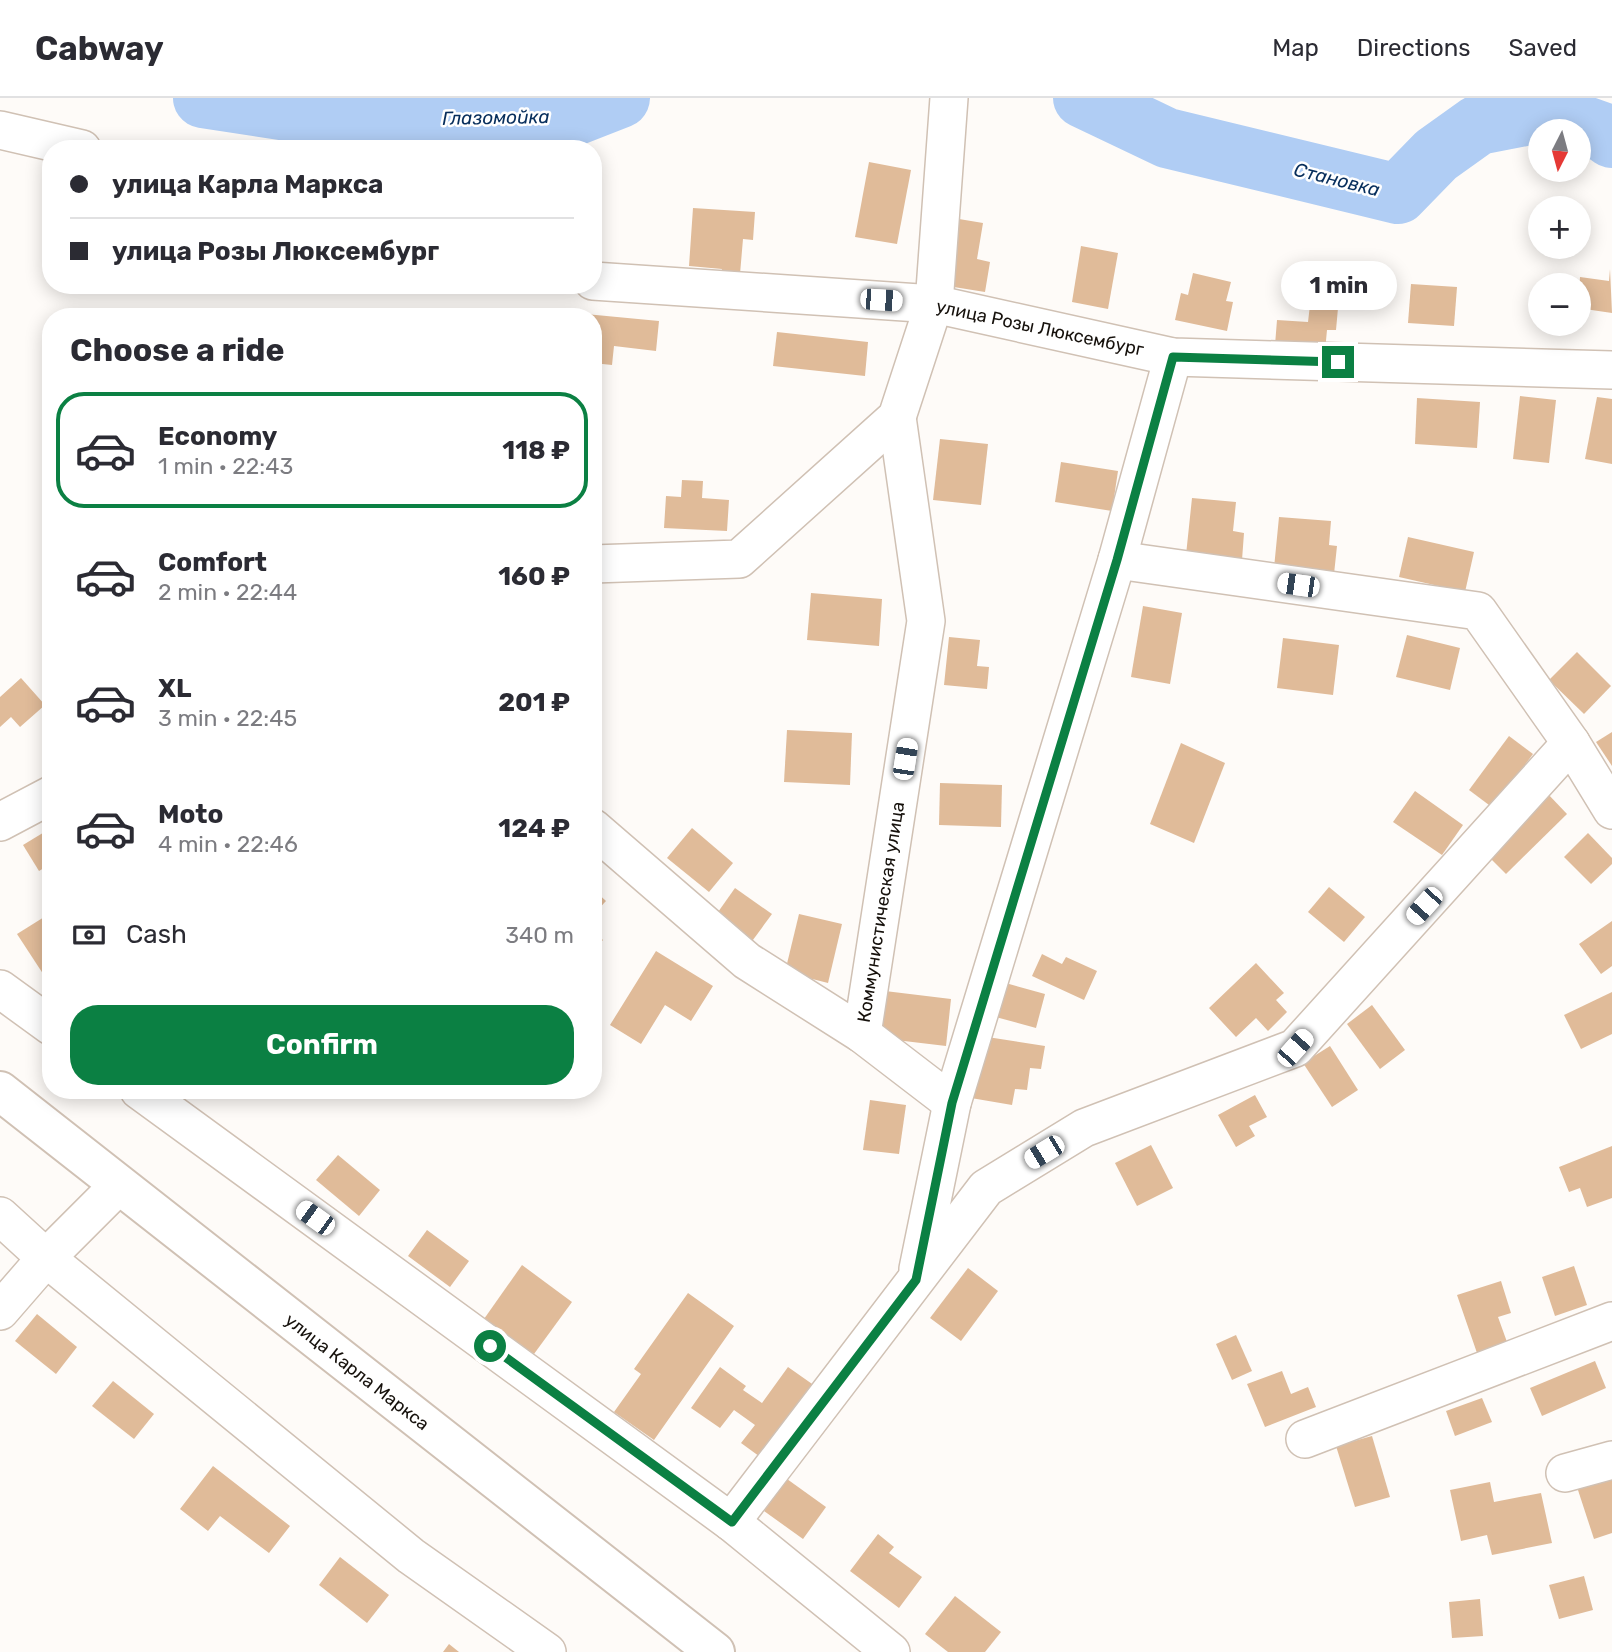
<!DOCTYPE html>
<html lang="en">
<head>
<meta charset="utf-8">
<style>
	:root { --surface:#fff; --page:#f7f7f7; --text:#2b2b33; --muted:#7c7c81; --line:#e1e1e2; --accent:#0b8043 }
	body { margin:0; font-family:Rubik,sans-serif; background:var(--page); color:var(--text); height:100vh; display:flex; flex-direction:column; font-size:26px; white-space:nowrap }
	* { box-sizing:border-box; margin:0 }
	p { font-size:23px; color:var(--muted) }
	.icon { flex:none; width:38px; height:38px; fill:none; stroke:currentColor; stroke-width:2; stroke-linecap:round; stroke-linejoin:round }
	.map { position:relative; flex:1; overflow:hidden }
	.drawer { position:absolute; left:42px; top:210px; width:560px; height:791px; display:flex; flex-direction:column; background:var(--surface); border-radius:28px; box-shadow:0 4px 18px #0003 }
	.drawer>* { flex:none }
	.guide { position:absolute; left:42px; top:42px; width:560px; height:154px; border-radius:28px; box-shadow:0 4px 18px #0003; display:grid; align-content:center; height:154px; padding:0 28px; background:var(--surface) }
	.needle { width:46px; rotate:186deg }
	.buttons { position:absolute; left:1528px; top:21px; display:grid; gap:14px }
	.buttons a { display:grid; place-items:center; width:63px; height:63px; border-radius:50%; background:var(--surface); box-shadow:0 4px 18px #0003; font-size:35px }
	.end { position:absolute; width:32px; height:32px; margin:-16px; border:9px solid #0b8043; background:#fff; box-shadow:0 0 0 4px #fff }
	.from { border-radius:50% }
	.bubble { position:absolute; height:49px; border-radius:24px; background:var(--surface); box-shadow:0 4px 18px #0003; font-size:23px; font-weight:700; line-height:49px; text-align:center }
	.car { position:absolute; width:21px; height:42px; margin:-21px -10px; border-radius:9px; box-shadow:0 0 5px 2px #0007; background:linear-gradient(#fff 24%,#345 0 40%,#fff 0 76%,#345 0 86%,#fff 0) }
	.guide b { display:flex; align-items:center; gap:24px; height:66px; font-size:26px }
	.guide b+b { border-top:2px solid var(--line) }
	.guide i { width:18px; height:18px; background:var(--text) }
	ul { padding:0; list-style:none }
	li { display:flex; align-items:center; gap:21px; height:116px; margin:0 14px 10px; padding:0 14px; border:4px solid transparent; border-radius:28px }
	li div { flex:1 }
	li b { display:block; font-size:26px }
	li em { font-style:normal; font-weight:700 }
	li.active { border-color:var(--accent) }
	li>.icon { width:63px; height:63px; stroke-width:1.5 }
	h2 { padding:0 28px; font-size:32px; line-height:84px }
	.pay { display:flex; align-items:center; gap:18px; height:77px; padding:0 28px; font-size:26px }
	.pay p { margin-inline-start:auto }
	.button { display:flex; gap:14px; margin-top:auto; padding:14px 28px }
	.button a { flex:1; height:80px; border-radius:28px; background:var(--accent); color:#fff; font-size:28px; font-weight:700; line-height:80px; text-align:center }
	header { display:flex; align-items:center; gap:42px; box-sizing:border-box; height:98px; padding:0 35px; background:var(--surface); border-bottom:2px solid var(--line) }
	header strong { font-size:33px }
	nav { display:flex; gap:38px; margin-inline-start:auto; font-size:24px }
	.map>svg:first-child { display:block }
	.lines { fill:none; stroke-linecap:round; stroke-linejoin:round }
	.river { stroke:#b0cdf4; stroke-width:60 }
	.building { fill:#e0bb99 }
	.minor-casing { stroke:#d0c1b4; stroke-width:40 }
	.major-casing { stroke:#d0c1b4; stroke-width:42 }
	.minor { stroke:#fff; stroke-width:37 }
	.major { stroke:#fff; stroke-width:38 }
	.route { stroke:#0b8043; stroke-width:9 }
	.labels { text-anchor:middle; stroke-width:5; stroke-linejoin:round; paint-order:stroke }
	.street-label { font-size:18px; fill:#16110c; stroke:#fff }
	.water-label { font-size:19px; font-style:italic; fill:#072e5c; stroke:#fff }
</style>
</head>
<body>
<header>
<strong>Cabway</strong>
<nav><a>Map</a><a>Directions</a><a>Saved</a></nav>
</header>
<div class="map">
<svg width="1612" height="1554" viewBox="0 0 1612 1554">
	<rect width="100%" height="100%" fill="#fefbf8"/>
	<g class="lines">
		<g class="river">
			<path d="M203,0L373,26L499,15L574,18L620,0"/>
			<path d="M1083,0L1167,40L1398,96L1436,57L1478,27L1545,14L1605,35L1612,40"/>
		</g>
	</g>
	<g class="building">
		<path d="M869,64L911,72L897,146L855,139Z"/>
		<path d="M593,102H597L595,122H593Z"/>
		<path d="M693,110L755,114L753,142L743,141L740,176L721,175L722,171L689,168Z"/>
		<path d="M947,119L983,125L977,161L990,164L985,194L935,186Z"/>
		<path d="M1081,148L1118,155L1108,211L1072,204Z"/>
		<path d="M1610,171L1612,215L1578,210L1580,179L1609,183Z"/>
		<path d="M1193,175L1231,184L1226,203L1233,204L1227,233L1175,222L1181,195L1188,197Z"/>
		<path d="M1411,186L1457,189L1454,228L1408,225Z"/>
		<path d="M1310,207L1338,210L1336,232H1327L1325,253L1275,247L1277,222L1308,224Z"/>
		<path d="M575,215L659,223L656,253L614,248L612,267L593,265V219H574Z"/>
		<path d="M777,234L868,244L865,278L773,268Z"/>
		<path d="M1520,298L1556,302L1549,365L1513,361Z"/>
		<path d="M1597,299L1612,301V366L1585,361Z"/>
		<path d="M1417,300L1480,304L1477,350L1415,346Z"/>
		<path d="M940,341L988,346L981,407L933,402Z"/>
		<path d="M1061,364L1118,373L1112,413L1055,404Z"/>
		<path d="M682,382L703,383L702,400L729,402L727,433L664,430L666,398L681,399Z"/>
		<path d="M1192,400L1236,404L1233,433L1244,435L1242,462L1186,457Z"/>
		<path d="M1279,419L1331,423L1329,447L1337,448L1334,476L1274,470Z"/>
		<path d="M595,421L598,440L593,441V422Z"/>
		<path d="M1408,439L1474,454L1465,494L1399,479Z"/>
		<path d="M811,495L882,501L879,548L807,542Z"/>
		<path d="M1143,508L1182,515L1170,586L1131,579Z"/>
		<path d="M593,525L598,544H593Z"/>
		<path d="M1407,537L1460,550L1450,592L1396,579Z"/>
		<path d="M949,539L980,542L977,568L989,569L987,591L944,587Z"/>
		<path d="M1283,540L1339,547L1333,597L1277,590Z"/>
		<path d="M1577,554L1611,588L1584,616L1549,582Z"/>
		<path d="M21,580L45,607L20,629L11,619L0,629V599Z"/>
		<path d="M787,632L852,635L850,687L784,684Z"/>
		<path d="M1612,634V668L1596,644Z"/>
		<path d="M1509,638L1533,656L1493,710L1469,692Z"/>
		<path d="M1181,645L1225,665L1194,745L1150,726Z"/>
		<path d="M940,685L1002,687L1001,729L939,727Z"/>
		<path d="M1415,693L1463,727L1442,757L1393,724Z"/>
		<path d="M1547,695L1567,716L1506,776L1485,755Z"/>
		<path d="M51,730V766L39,773L23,747Z"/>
		<path d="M692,730L733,765L709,794L667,760Z"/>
		<path d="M1588,735L1612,760V766L1591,786L1564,759Z"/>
		<path d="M1329,789L1365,819L1344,844L1308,814Z"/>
		<path d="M735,790L772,816L747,850L711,824Z"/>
		<path d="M593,791L606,803L593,817Z"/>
		<path d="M49,816L51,819V888L17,836Z"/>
		<path d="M799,816L842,826L828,885L785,874Z"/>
		<path d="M1612,823V868L1601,876L1579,846Z"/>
		<path d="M593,833L603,842L593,853Z"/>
		<path d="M656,853L713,888L691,923L665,907L641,946L610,927Z"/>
		<path d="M1042,856L1062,866L1066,859L1097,873L1084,902L1032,878Z"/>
		<path d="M1256,865L1284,895L1276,902L1287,914L1268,933L1256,920L1236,939L1209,910Z"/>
		<path d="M1002,884L1045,896L1036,930L992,918Z"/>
		<path d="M885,893L951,901L946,948L879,940Z"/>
		<path d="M1612,894V936L1581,951L1564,917Z"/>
		<path d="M1372,907L1405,952L1380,971L1347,926Z"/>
		<path d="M981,938L1045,948L1041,971L1030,970L1027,992L1015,991L1012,1007L971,1000Z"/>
		<path d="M1330,948L1358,992L1332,1009L1303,965Z"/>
		<path d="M1255,997L1267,1019L1249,1028L1255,1038L1236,1049L1218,1017Z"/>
		<path d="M870,1002L906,1007L899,1056L863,1052Z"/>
		<path d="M1151,1047L1173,1090L1137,1108L1115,1065Z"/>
		<path d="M1612,1048V1100L1587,1109L1580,1090L1569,1094L1559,1069Z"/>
		<path d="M338,1057L380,1092L359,1118L316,1082Z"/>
		<path d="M427,1132L469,1163L450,1189L408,1158Z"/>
		<path d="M522,1167L572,1204L534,1256L484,1221Z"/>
		<path d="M1574,1168L1587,1207L1555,1218L1542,1179Z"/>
		<path d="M968,1170L998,1193L961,1243L930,1220Z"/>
		<path d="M1501,1183L1511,1215L1498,1219L1507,1244L1477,1255L1457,1197Z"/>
		<path d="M688,1195L734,1228L654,1342L614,1314L641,1276L634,1271Z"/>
		<path d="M37,1216L77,1249L56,1276L15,1243Z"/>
		<path d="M1236,1237L1252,1273L1232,1282L1216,1246Z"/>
		<path d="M1595,1263L1606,1290L1542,1318L1530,1290Z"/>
		<path d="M720,1269L746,1288L743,1292L762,1305L788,1269L815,1288L763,1361L741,1345L755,1327L734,1312L720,1330L691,1310Z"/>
		<path d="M1282,1273L1291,1296L1308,1289L1316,1309L1265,1329L1247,1286Z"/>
		<path d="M113,1283L154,1316L134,1341L92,1308Z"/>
		<path d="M1482,1300L1492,1324L1455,1338L1446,1313Z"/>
		<path d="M1372,1338L1390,1399L1355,1409L1336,1348Z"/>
		<path d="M213,1368L290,1428L269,1455L220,1418L208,1433L180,1411Z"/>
		<path d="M1612,1375V1435L1594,1441L1576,1386Z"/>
		<path d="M787,1381L826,1409L803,1441L764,1413Z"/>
		<path d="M1490,1384L1494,1404L1541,1395L1552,1445L1492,1457L1487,1437L1461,1443L1450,1392Z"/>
		<path d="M878,1436L894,1449L889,1455L922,1479L899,1510L850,1473Z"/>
		<path d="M340,1459L389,1497L367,1525L319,1487Z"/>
		<path d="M1584,1478L1593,1512L1559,1521L1549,1487Z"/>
		<path d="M955,1498L1001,1534L985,1554H948L925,1536Z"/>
		<path d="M1480,1501L1483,1538L1452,1540L1449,1504Z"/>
		<path d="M449,1546L459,1554H443Z"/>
	</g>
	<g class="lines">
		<defs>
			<g id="minor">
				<path d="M0,32L82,51"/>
				<path d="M593,183L934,206L1173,259L1612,272"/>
				<path d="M1117,462L1478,513L1571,645L1612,712"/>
				<path d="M593,466L739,461L897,319L934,206L949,0"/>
				<path d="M0,724L51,697"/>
				<path d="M593,730L747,863L862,936L952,1005"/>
				<path d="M0,891L51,928"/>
				<path d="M862,936L926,523L897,319"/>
				<path d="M139,992L731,1424L891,1554"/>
				<path d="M0,1118L46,1160L411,1458L547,1554"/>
				<path d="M918,1171L952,1005L1117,462L1173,259"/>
				<path d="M0,1213L46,1160L119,1087"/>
				<path d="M1305,1341L1612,1223"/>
				<path d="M1565,1375L1612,1362"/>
				<path d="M731,1424L986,1090L1084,1030L1295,950L1571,645"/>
			</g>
			<path id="major" d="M0,993L715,1554"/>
		</defs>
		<use href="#minor" class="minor-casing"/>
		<use href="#major" class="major-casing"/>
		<use href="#minor" class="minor"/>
		<use href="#major" class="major"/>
	</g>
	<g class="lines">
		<path class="route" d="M490,1248L732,1424L916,1182L952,1005L1117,462L1173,259L1338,264"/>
	</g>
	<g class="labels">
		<g class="street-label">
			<text transform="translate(1040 230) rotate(12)" y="6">улица Розы Люксембург</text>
			<text transform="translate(881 814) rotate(-81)" y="6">Коммунистическая улица</text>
			<text transform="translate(357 1274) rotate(38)" y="6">улица Карла Маркса</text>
		</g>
		<g class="water-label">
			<text transform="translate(496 19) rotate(-1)" y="7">Глазомойка</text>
			<text transform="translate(1337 81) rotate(14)" y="7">Становка</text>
		</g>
	</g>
</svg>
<div class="buttons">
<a><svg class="needle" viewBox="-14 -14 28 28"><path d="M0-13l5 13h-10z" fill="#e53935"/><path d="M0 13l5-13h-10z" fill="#7c7c81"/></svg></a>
<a>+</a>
<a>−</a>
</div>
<i class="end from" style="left:490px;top:1248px"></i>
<i class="end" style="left:1338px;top:264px"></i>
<div class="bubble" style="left:1281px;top:163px;width:116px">1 min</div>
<i class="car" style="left:881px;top:202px;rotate:94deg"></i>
<i class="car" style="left:1298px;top:487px;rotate:278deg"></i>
<i class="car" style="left:905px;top:661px;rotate:9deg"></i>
<i class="car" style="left:1424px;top:808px;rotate:222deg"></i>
<i class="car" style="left:1295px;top:950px;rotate:42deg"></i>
<i class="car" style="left:1044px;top:1054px;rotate:239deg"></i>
<i class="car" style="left:315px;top:1120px;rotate:306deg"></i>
<div class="guide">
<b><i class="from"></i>улица Карла Маркса</b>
<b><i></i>улица Розы Люксембург</b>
</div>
<section class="drawer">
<h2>Choose a ride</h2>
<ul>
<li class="active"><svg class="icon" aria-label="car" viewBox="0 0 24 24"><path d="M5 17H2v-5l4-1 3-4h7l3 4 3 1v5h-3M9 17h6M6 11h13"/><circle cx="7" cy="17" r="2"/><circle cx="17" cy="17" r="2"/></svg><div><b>Economy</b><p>1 min · 22:43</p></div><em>118 ₽</em></li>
<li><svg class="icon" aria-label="car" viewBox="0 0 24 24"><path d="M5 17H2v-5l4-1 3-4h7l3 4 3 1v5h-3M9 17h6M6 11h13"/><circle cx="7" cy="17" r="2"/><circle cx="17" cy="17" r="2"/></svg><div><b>Comfort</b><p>2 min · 22:44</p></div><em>160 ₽</em></li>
<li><svg class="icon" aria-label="car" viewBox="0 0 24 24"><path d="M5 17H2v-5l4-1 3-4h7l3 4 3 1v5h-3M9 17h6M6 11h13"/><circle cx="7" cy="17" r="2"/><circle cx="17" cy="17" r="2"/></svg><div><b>XL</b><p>3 min · 22:45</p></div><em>201 ₽</em></li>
<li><svg class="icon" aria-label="car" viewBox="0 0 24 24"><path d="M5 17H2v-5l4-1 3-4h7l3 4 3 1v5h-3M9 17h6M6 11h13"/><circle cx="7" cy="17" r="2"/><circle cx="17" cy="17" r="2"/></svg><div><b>Moto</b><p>4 min · 22:46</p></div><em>124 ₽</em></li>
</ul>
<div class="pay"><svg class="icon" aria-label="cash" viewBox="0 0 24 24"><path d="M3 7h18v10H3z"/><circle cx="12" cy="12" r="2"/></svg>Cash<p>340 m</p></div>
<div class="button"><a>Confirm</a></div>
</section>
</div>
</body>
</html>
